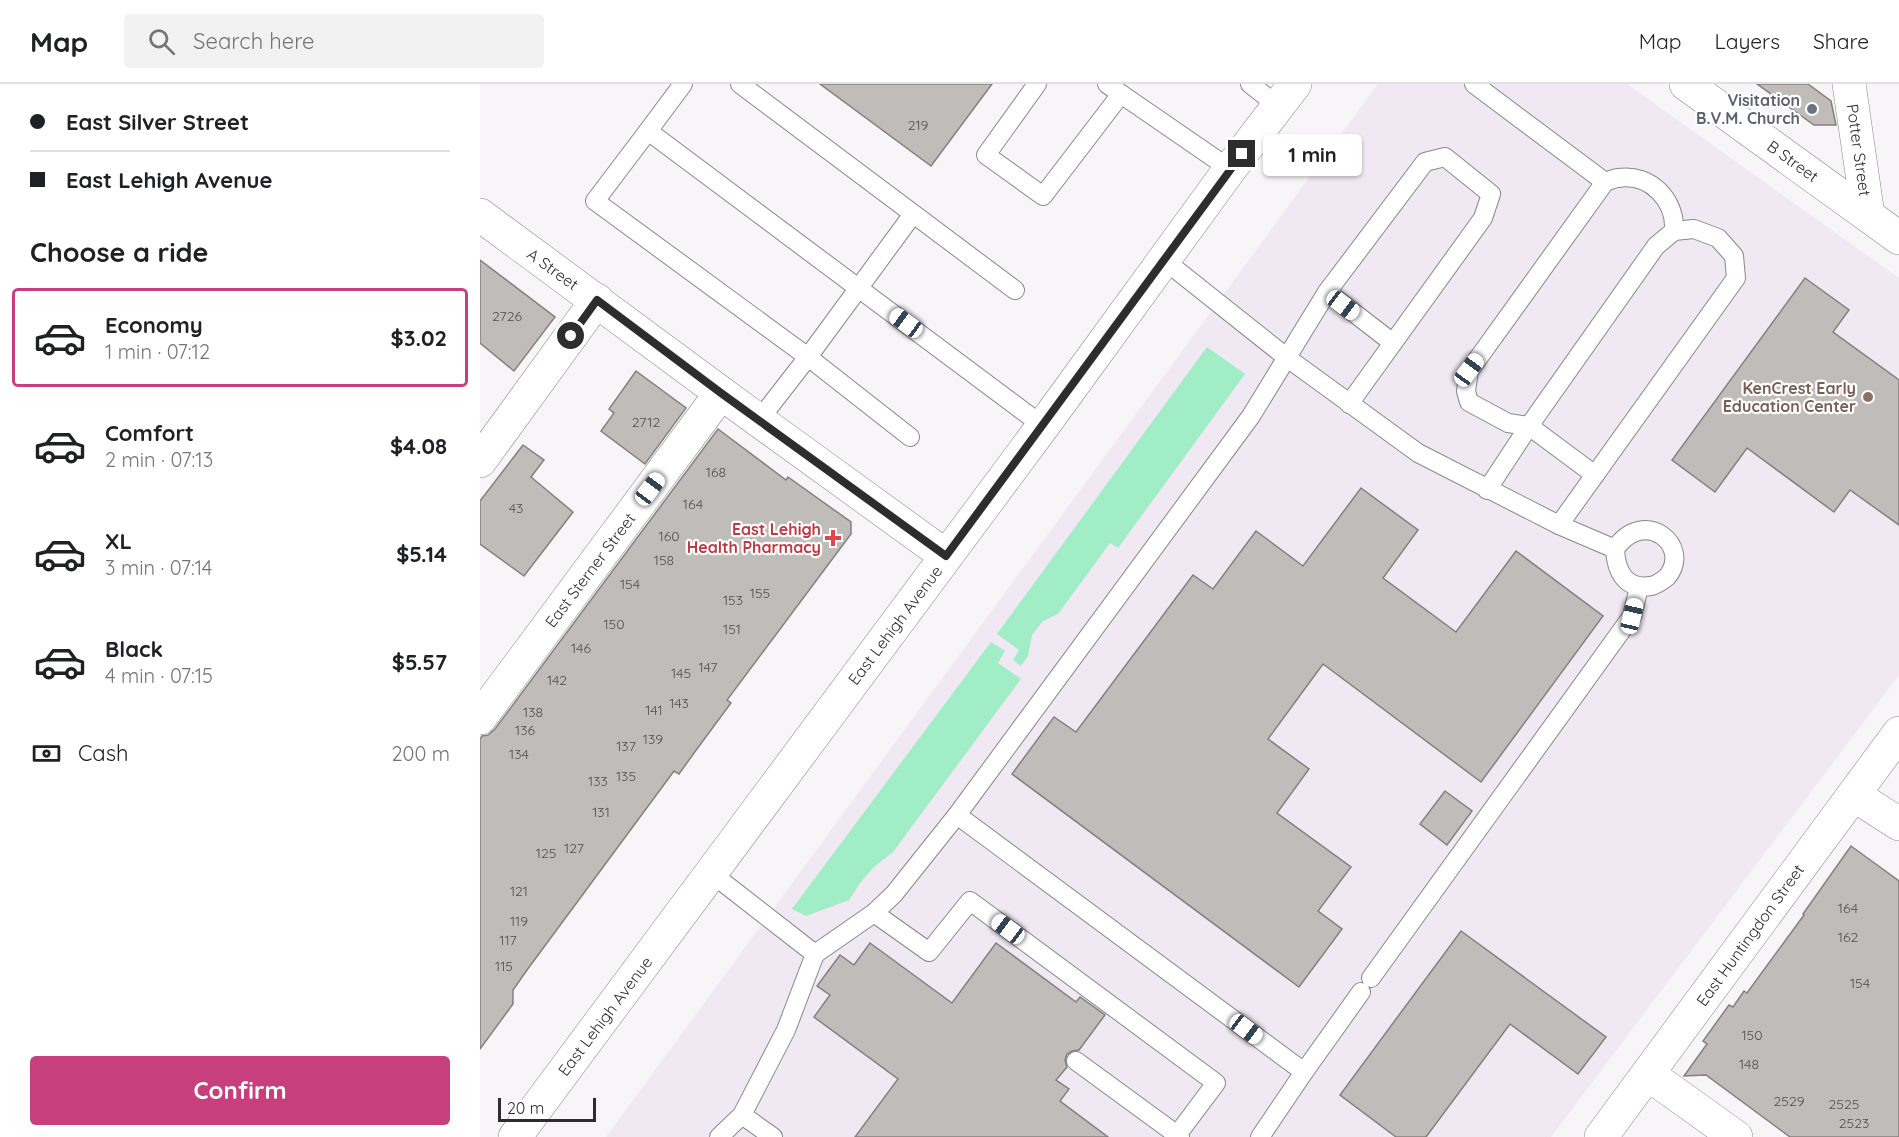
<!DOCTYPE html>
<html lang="en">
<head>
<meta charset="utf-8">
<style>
	:root { --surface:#fff; --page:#f2f2f2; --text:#202124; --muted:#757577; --line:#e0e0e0; --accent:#c73f7c }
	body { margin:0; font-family:Quicksand,sans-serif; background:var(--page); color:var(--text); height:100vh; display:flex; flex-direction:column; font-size:22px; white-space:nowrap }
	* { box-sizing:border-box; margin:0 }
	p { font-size:20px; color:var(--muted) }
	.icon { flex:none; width:33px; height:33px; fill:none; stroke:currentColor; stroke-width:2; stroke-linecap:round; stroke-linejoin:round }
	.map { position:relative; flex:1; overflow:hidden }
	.details { display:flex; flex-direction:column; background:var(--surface); width:480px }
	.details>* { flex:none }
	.hud { display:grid; align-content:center; height:132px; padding:0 30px; background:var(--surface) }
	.scale { position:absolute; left:18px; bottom:15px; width:98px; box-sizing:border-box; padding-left:6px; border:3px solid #2e2d2e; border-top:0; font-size:16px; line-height:21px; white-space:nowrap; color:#2e2d2e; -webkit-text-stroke:4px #fff; paint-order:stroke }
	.end { position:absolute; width:27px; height:27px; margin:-14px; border:8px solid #2e2d2e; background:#fff; box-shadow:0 0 0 3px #fff }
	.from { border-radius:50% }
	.bubble { position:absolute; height:42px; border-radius:6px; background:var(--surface); box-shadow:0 2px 4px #0004; font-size:20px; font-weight:700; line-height:42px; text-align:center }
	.car { position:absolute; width:18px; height:36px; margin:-18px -9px; border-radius:8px; box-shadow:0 0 4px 2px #0007; background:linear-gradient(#fff 24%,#345 0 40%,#fff 0 76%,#345 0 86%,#fff 0) }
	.hud b { display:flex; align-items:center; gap:21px; height:57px; font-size:22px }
	.hud b+b { border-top:2px solid var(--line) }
	.hud i { width:15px; height:15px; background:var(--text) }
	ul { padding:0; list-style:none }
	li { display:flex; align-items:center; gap:18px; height:99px; margin:0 12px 9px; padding:0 18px; border:3px solid transparent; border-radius:6px }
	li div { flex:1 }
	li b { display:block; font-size:22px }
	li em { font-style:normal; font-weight:700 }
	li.active { border-color:var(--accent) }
	li>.icon { width:54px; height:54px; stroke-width:1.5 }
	h2 { padding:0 30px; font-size:27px; line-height:72px }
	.pay { display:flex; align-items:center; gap:15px; height:66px; padding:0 30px; font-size:22px }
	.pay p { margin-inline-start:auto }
	.button { display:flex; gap:12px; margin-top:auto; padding:12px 30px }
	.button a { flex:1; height:69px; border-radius:6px; background:var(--accent); color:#fff; font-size:24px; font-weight:700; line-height:69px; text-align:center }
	header { display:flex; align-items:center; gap:36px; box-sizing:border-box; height:84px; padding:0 30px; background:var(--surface); border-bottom:2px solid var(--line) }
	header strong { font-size:28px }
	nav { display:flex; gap:33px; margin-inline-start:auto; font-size:21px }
	.search { width:420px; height:54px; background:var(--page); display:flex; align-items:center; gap:15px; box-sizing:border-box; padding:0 21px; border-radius:6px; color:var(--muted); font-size:22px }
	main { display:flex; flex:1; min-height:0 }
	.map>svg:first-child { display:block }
	.built { fill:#f0e8f2 }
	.green { fill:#a0edc6 }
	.building { fill:#c0bcb9; stroke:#84807e; stroke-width:1.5 }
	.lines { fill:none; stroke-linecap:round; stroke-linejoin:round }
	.lane-casing { stroke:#8a878a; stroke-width:20 }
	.street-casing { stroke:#8a878a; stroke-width:34 }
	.primary-casing { stroke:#8a878a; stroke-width:34 }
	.lane { stroke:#fff; stroke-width:18 }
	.street { stroke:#fff; stroke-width:33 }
	.primary { stroke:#fff; stroke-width:33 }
	.route { stroke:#2e2d2e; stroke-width:8 }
	.worship-dot { fill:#6b7280; stroke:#fff; stroke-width:2 }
	.education-dot { fill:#8d6e63; stroke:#fff; stroke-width:2 }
	.health-dot { fill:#e0444e; stroke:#fff; stroke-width:2 }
	.labels { text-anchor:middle; stroke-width:4.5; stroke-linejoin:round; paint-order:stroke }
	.number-label { font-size:14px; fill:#525151 }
	.worship-label { font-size:16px; font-weight:bold; fill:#5b616d; stroke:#fff; text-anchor:end }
	.street-label { font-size:16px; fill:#2e2d2e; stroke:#fff }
	.education-label { font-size:16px; font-weight:bold; fill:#785e54; stroke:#fff; text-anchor:end }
	.health-label { font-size:16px; font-weight:bold; fill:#be3a42; stroke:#fff; text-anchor:end }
</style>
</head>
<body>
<header>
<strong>Map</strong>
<div class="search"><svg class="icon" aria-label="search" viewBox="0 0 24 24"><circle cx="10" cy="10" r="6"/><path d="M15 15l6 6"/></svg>Search here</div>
<nav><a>Map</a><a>Layers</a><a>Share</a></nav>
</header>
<main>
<section class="details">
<div class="hud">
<b><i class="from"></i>East Silver Street</b>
<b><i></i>East Lehigh Avenue</b>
</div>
<h2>Choose a ride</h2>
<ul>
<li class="active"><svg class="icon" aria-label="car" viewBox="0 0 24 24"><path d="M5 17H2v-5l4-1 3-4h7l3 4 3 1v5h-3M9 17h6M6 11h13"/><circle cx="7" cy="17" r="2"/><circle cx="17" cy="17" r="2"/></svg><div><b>Economy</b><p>1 min · 07:12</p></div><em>$3.02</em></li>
<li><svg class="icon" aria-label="car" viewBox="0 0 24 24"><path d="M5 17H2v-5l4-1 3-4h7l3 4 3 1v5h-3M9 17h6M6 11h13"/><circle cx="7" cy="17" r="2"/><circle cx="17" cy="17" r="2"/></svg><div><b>Comfort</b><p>2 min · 07:13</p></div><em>$4.08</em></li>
<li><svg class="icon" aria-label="car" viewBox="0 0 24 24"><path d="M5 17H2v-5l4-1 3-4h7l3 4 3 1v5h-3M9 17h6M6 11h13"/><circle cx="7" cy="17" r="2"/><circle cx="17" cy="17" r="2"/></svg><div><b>XL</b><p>3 min · 07:14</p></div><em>$5.14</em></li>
<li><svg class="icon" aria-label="car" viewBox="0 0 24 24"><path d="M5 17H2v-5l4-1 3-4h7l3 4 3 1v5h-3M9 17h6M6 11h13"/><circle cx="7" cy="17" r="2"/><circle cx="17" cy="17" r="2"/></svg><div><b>Black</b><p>4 min · 07:15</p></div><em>$5.57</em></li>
</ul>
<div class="pay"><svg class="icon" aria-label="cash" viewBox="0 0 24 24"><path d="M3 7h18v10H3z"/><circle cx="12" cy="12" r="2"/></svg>Cash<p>200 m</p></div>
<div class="button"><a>Confirm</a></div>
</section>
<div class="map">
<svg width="1419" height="1053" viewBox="0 0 1419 1053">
	<rect width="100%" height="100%" fill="#f7f5f8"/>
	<path class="built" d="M898,0H1147L1419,194V591L1071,1053H126Z"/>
	<g class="green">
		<path d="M727,263L765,290L638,464L630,459L578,530L563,537L552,551L548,572L541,582L533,576L539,566L517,550Z"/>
		<path d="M511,558L525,567L518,579L541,595L413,768L394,783L380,799L369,816L326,832L312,825Z"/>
	</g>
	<g class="building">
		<path d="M340,0H512L451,82Z"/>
		<path d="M1277,0H1328L1351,17L1356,41H1334Z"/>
		<path d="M0,176L75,233L34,287L0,259Z"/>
		<path d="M1325,194L1369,226L1353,248L1419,296V441L1370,406L1354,428L1267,364L1235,408L1192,376Z"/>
		<path d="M156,287L206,324L165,380L121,347L134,329L129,325Z"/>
		<path d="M238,345L306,396L308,393L371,438V450L247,616L251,619L214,669L199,690L194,687L47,886L33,906V920L0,965V655L2,652L8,651L15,645Z"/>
		<path d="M43,361L64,376L51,393L93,428L44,492L0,460V417Z"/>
		<path d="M881,404L938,446L903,494L976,548L1036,467L1123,532L1001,698L843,580L788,655L829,685L797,729L871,783L838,827L862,845L819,903L532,690L574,633L596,648L713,491L733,505L776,447L823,482Z"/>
		<path d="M965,707L992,727L967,761L940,740Z"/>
		<path d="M1371,762L1419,797V1053H1310L1226,991L1204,992L1227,960L1223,957L1249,921L1253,923L1264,907L1267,909L1324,831L1323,830Z"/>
		<path d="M981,847L1126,953L1098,990L1030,940L946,1053H916L860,1011Z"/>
		<path d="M390,859L472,919L516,859L596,918L600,913L625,931L599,966L592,967L587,970L585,976L587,983L576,996L589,1005L580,1017L628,1053H375L418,995L334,933L350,911L337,902L360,871L374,881Z"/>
	</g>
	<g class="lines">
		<defs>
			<g id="lane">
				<path d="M203,0L168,47L563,342"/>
				<path d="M260,0L535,206"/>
				<path d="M557,0L506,71L563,112L641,10L627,0"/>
				<path d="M770,0L798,22"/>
				<path d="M994,0L1125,98"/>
				<path d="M641,10L750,85"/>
				<path d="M168,47L115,117L328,273L279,336"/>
				<path d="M684,176L806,273L938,369L1079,441L1135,465C1136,487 1145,506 1171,502C1177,501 1182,497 1187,493C1213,462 1164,422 1135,465"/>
				<path d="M847,208L913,259"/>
				<path d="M430,353L328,273L433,130"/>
				<path d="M1115,391L1049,342L1028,339L989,318L986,307L989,287L1125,98C1129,97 1134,94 1138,94C1171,89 1196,117 1194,147"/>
				<path d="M1007,406L1049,342L1176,162L1194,147L1214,145L1238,154L1254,172L1256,194L1079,441"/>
				<path d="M477,731L824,988"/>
				<path d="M231,789L335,870L306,946L262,1031L239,1053"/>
				<path d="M394,829L449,868L490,817L736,999L697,1051"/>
				<path d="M335,870L394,829L414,810L477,731L771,332L847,208L945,78L965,73L1011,110L1003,134L869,320"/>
				<path d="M891,894L1152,532L1159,503"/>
				<path d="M596,977L700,1053"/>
				<path d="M262,1031L293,1053"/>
				<path d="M780,1053L824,988L881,908"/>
			</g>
			<g id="street">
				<path d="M1206,0L1419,154"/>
				<path d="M1369,0L1388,131"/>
				<path d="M0,131L241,309L466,472"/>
				<path d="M0,377L117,216"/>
				<path d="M0,634L241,309"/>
				<path d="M1374,711L1419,740"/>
				<path d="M1168,990L1256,1053"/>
				<path d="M1121,1053L1419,649"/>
			</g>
			<path id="primary" d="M35,1053L563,342L750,85L815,0"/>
		</defs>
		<use href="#lane" class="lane-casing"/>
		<use href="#street" class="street-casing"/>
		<use href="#primary" class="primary-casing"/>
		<use href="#lane" class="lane"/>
		<use href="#street" class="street"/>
		<use href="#primary" class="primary"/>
	</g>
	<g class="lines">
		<path class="route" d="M91,252L117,216L241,309L466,472L762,70"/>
	</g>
	<circle class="worship-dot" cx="1332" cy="25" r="6"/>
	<circle class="education-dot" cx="1388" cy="313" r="6"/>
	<path class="health-dot" d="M350 445h6v6h6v6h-6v6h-6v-6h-6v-6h6z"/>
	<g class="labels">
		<g class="number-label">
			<text x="438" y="46">219</text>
			<text x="27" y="237">2726</text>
			<text x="166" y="343">2712</text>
			<text x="236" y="393">168</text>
			<text x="213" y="425">164</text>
			<text x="36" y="429">43</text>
			<text x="189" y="457">160</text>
			<text x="184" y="481">158</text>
			<text x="150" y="505">154</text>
			<text x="280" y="514">155</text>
			<text x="253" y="521">153</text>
			<text x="134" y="545">150</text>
			<text x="252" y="550">151</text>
			<text x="101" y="569">146</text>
			<text x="228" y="588">147</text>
			<text x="201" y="594">145</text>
			<text x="77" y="601">142</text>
			<text x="199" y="624">143</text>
			<text x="174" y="631">141</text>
			<text x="53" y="633">138</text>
			<text x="45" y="651">136</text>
			<text x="173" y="660">139</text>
			<text x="146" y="667">137</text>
			<text x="39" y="675">134</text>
			<text x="146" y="697">135</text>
			<text x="118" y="702">133</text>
			<text x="121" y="733">131</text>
			<text x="94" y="769">127</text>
			<text x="66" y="774">125</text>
			<text x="39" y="812">121</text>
			<text x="1368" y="829">164</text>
			<text x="39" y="842">119</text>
			<text x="1368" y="858">162</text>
			<text x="28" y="861">117</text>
			<text x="24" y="887">115</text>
			<text x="1380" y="904">154</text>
			<text x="1272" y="956">150</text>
			<text x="1269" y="985">148</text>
			<text x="1309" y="1022">2529</text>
			<text x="1364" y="1025">2525</text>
			<text x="1374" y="1044">2523</text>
		</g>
		<g class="worship-label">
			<text x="1320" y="22">Visitation<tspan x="1320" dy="18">B.V.M. Church</tspan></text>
		</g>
		<g class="street-label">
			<text transform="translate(1379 66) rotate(82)" y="6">Potter Street</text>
			<text transform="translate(1313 77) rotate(36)" y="6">B Street</text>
			<text transform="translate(73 185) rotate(36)" y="6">A Street</text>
			<text transform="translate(110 486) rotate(-53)" y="6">East Sterner Street</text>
			<text transform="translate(415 541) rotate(-53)" y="6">East Lehigh Avenue</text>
			<text transform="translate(1270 851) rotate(-54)" y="6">East Huntingdon Street</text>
			<text transform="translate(125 932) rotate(-53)" y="6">East Lehigh Avenue</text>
		</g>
		<g class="education-label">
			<text x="1376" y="310">KenCrest Early<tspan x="1376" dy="18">Education Center</tspan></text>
		</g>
		<g class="health-label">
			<text x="341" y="451">East Lehigh<tspan x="341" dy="18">Health Pharmacy</tspan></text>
		</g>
	</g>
</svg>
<div class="scale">20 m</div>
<i class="end from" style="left:91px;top:252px"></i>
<i class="end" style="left:762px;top:70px"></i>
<div class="bubble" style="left:783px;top:50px;width:99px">1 min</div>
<i class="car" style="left:863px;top:221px;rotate:127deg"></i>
<i class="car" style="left:426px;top:239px;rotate:306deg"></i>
<i class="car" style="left:989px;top:286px;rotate:36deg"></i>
<i class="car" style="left:170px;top:405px;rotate:37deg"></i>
<i class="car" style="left:1152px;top:532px;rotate:13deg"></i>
<i class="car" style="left:528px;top:845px;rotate:307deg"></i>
<i class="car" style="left:766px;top:945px;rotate:127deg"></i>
</div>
</main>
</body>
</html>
